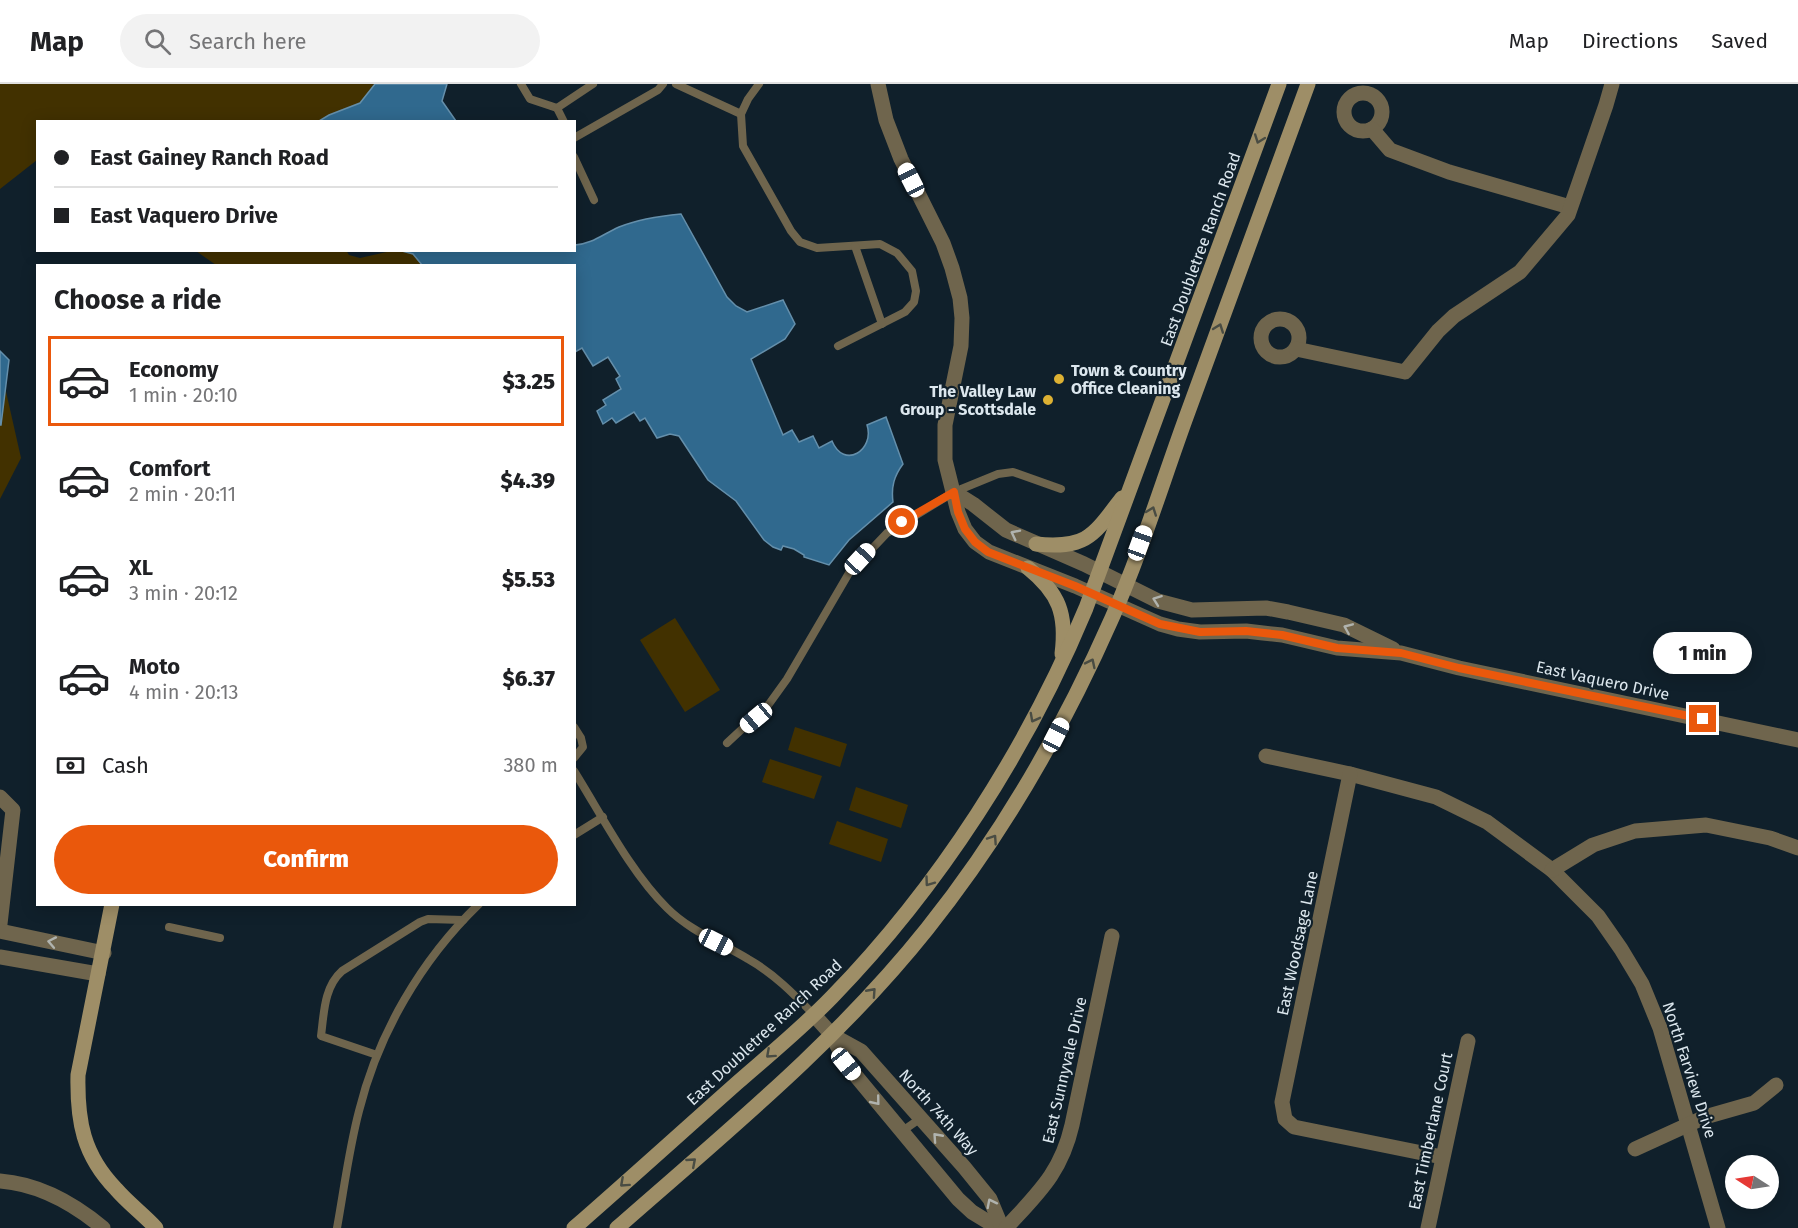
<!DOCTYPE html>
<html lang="en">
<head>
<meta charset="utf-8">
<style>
	:root { --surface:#fff; --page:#f2f2f2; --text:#202124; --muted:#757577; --line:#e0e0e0; --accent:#ea580c }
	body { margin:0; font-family:"Fira Sans",sans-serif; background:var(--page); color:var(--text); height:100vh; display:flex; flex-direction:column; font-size:22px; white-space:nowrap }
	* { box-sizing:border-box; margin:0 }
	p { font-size:20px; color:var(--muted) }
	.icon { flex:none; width:33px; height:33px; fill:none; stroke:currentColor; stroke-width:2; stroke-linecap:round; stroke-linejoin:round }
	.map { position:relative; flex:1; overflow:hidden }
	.drawer { position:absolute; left:36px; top:180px; width:540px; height:642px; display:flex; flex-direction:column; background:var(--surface); border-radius:0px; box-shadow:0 3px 15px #0003 }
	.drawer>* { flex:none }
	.banner { position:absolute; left:36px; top:36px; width:540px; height:132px; border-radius:0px; box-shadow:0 3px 15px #0003; display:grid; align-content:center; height:132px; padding:0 18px; background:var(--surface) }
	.needle { width:39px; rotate:282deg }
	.controls { position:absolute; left:1725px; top:1071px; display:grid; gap:12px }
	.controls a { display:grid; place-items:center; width:54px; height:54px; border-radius:50%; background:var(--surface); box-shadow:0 3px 15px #0003; font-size:30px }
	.end { position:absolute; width:27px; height:27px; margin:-14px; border:8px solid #ea580c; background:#fff; box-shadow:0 0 0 3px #fff }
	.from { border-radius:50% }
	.bubble { position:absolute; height:42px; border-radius:21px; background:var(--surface); box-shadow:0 3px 15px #0003; font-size:20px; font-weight:800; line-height:42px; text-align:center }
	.car { position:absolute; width:18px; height:36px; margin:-18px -9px; border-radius:8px; box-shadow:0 0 4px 2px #0007; background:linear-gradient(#fff 24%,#345 0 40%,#fff 0 76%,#345 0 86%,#fff 0) }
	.banner b { display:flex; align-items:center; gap:21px; height:57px; font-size:22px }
	.banner b+b { border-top:2px solid var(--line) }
	.banner i { width:15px; height:15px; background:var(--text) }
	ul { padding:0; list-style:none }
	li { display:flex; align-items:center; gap:18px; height:90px; margin:0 12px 9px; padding:0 6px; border:3px solid transparent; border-radius:0px }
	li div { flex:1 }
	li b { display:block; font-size:22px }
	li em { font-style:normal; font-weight:800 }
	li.on { border-color:var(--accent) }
	li>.icon { width:54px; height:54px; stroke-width:1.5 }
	h2 { padding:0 18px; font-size:27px; line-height:72px }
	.pay { display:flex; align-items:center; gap:15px; height:66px; padding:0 18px; font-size:22px }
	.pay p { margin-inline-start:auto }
	.action { display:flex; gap:12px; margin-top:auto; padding:12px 18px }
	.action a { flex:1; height:69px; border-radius:36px; background:var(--accent); color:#fff; font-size:24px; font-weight:800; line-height:69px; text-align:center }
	header { display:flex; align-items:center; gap:36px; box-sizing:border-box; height:84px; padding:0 30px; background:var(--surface); border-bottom:2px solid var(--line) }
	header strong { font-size:28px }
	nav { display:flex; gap:33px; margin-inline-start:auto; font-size:21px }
	.search { width:420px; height:54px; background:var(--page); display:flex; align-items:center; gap:15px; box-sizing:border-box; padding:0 21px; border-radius:33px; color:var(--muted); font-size:22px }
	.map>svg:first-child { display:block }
	.grass { fill:#423100 }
	.water { fill:#30698e; stroke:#648fab; stroke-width:1.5 }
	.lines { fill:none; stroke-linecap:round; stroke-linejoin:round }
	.lane { stroke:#6f654d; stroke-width:8 }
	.street { stroke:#6f654d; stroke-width:15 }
	.secondary { stroke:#9e8e67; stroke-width:15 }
	.oneway { stroke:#494c43 }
	.oneway2 { stroke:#b0b3ae }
	.route { stroke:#ea580c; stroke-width:8 }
	.poi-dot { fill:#ddb133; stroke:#10202b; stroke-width:2 }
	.labels { text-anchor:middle; stroke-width:4.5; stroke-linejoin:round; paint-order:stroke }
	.street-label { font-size:16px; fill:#dce7ee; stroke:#10202b }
	.poi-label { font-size:16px; font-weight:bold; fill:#dce7ee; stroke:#10202b; text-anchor:start }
</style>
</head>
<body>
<header>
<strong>Map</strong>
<div class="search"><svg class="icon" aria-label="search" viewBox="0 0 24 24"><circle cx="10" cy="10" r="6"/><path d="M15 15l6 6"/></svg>Search here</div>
<nav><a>Map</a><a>Directions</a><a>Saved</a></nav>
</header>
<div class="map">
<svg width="1798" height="1144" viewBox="0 0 1798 1144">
	<rect width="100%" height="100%" fill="#10202b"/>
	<g class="grass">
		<path d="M0,0H375L360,19L329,31L319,37L38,38L37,76L0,105Z"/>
		<path d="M346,166L349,171L360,174L391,167H402L413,169L422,181H216L196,167Z"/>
		<path d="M0,281L21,374L0,415Z"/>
		<path d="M675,534L720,606L685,628L640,556Z"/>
		<path d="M795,643L847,660L840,683L788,666Z"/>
		<path d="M770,675L822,692L814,715L762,698Z"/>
		<path d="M856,703L908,721L901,744L849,726Z"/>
		<path d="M837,737L888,755L881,778L829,760Z"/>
	</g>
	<g class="water">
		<path d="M375,0H447L442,17L456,37H319L329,31L360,19Z"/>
		<path d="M681,130L727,213L736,222L747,228L783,216L795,240L785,255L751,275L783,351L792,346L799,358L813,352L819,364L832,357C844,386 875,366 867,341L886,333L903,380C894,392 891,403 893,418L849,456L829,481L804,473V471L794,465L783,462L781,466L773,463L764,456L736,417L708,396L679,352L670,350L657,354L645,334L640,337L634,328L616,339L612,334L603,340L597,327L606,321L603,316L621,305L616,295L620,292L608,273L593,282L582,264L575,268L574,182L422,181L413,170L402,167L574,166L575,161C592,160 603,150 619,143C639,135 660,132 681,130Z"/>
		<path d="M0,267L9,276L1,341H0Z"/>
	</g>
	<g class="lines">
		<g class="lane">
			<path d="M521,0L530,15L557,24L564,38"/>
			<path d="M676,0L741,30"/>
			<path d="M759,0L748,15L741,30L743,62L791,147L800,158L817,164L880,160L897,169L912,187L916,207L914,218L905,228L838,262"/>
			<path d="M557,24L593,0"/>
			<path d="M574,54L658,6L663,0"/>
			<path d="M574,73L594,116"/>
			<path d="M855,162L882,240"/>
			<path d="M574,643L581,654L583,663L574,674"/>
			<path d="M727,659L769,620L787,595L849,489L887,449L954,408L998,390L1013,388L1061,405"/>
			<path d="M574,687C601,730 631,789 667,824C690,847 720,858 748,875C773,889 794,910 814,931"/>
			<path d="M574,751L603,733"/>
			<path d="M169,843L220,854"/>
			<path d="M377,971L321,952C324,929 324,903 342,887L420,838L428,835L463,836"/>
			<path d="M901,1048L921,1034"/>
			<path d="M337,1144C344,1105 349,1065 359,1027C378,950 421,876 479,820"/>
		</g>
		<g class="street">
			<path d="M878,0L886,36L901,75L943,159L952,184L960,214L962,234L961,262L945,341V376L958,428L965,445L975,458L989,468L1075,502L1160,540L1178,545L1200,548L1246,547L1263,549L1282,551L1337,564L1401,569L1459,584L1798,656"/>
			<circle cx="1363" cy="28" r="19"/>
			<path d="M1372,45L1390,66L1449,88L1570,123"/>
			<circle cx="1280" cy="254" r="19"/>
			<path d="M1296,265L1405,288L1438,247L1454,232L1520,188L1568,131L1606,21L1612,0"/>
			<path d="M954,408L973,420L1006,446L1084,480L1158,517L1192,526L1266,524L1288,528L1344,541L1393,565"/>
			<path d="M1266,672L1350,690L1436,713L1487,738L1552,786L1598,832L1621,865L1642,900L1660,944L1718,1144"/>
			<path d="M1350,690L1282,1018L1285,1035L1294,1043L1442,1073"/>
			<path d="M0,713L13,726L0,840"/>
			<path d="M1552,786L1593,761L1635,747L1706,741L1770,754L1798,764"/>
			<path d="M0,847L104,869"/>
			<path d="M0,873L98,890"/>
			<path d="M814,931L832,951L846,980L958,1115L972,1128L998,1144"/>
			<path d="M832,951L861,967L964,1083L990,1115L1002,1144"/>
			<path d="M1635,1065L1705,1033L1754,1019L1776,1001"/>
			<path d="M0,1097C40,1100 73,1119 103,1144"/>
			<path d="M1006,1144C1038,1109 1061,1089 1072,1041L1112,852"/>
			<path d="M1428,1144L1468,957"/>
		</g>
		<g class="secondary">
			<path d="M1036,460C1087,465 1093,452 1122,414"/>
			<path d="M1028,484C1059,509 1067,530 1062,570"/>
			<path d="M112,820L78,991C77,1037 83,1071 116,1105C128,1119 143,1130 156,1144"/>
			<path d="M574,1144C629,1096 683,1047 737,999C769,971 802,944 832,913C939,803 1027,666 1086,524L1279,0"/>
			<path d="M617,1144C725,1049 837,958 927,845C1003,750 1063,645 1112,534C1141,469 1163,396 1188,328C1228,219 1268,109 1308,0"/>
		</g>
	</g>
	<defs><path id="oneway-chevron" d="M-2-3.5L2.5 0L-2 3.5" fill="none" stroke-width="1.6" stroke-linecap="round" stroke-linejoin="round" transform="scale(1.5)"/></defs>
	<g class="oneway">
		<use href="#oneway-chevron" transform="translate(1259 55) rotate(110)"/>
		<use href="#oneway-chevron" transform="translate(1219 244) rotate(-70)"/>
		<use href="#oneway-chevron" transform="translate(1152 427) rotate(-70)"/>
		<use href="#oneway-chevron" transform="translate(1091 579) rotate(-64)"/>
		<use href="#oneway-chevron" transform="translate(1034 634) rotate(118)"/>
		<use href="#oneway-chevron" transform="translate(993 755) rotate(-56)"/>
		<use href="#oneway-chevron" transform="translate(929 798) rotate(126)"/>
		<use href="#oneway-chevron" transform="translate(872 908) rotate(-48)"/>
		<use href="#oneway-chevron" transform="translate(770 970) rotate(138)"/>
		<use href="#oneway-chevron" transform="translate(692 1078) rotate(-41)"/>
		<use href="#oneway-chevron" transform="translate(624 1099) rotate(138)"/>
	</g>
	<g class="oneway2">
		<use href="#oneway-chevron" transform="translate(1015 450) rotate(-153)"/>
		<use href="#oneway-chevron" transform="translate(1157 516) rotate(-160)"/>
		<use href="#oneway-chevron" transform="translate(1348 544) rotate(-157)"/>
		<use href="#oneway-chevron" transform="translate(52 858) rotate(-169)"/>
		<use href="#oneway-chevron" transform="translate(876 1017) rotate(51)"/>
		<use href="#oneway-chevron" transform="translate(937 1053) rotate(-132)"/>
		<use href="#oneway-chevron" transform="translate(991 1119) rotate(-117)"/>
	</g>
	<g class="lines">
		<path class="route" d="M902,438L954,408L958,428L965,445L975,458L988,468L1075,502L1160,540L1200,548L1246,547L1282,551L1337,564L1401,569L1459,584L1703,635"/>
	</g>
	<g class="poi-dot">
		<circle cx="1059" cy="295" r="6"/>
		<circle cx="1048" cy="316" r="6"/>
	</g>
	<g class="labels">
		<g class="street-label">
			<text transform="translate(1200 165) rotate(-70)" y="6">East Doubletree Ranch Road</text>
			<text transform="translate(1603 596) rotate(12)" y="6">East Vaquero Drive</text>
			<text transform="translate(1297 859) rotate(-78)" y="6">East Woodsage Lane</text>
			<text transform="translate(764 948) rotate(-43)" y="6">East Doubletree Ranch Road</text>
			<text transform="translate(1064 986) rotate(-77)" y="6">East Sunnyvale Drive</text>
			<text transform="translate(1690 986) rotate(72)" y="6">North Farview Drive</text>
			<text transform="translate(939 1028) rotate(48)" y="6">North 74th Way</text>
			<text transform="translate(1430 1047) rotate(-78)" y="6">East Timberlane Court</text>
		</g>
		<g class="poi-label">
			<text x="1071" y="292">Town &amp; Country<tspan x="1071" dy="18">Office Cleaning</tspan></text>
			<text x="1036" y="313" text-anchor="end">The Valley Law<tspan x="1036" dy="18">Group - Scottsdale</tspan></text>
		</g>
	</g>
</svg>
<div class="controls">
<a><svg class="needle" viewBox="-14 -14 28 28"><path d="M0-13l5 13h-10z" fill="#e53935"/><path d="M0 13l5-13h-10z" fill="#757577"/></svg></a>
</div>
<i class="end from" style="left:902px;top:438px"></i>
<i class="end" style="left:1703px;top:635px"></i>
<div class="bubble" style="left:1653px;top:548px;width:99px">1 min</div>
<i class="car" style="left:911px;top:96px;rotate:333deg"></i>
<i class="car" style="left:1140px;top:459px;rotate:20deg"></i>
<i class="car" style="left:860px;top:475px;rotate:43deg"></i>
<i class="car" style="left:756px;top:634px;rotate:230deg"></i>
<i class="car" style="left:1056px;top:651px;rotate:27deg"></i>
<i class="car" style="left:716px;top:858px;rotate:117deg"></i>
<i class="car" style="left:846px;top:980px;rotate:141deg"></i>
<div class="banner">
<b><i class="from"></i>East Gainey Ranch Road</b>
<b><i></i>East Vaquero Drive</b>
</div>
<section class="drawer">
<h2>Choose a ride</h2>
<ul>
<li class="on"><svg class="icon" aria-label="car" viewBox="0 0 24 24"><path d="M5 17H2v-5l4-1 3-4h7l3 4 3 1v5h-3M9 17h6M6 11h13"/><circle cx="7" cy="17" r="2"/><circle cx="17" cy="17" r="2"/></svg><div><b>Economy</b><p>1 min · 20:10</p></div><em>$3.25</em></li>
<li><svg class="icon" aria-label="car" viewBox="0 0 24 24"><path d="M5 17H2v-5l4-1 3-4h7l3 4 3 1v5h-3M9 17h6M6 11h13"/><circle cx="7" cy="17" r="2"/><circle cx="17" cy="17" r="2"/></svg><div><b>Comfort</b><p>2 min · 20:11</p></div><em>$4.39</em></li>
<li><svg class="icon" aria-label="car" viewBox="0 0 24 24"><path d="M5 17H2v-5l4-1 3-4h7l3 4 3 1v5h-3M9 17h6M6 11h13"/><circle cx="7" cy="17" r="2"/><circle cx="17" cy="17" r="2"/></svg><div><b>XL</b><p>3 min · 20:12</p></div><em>$5.53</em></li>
<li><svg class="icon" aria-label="car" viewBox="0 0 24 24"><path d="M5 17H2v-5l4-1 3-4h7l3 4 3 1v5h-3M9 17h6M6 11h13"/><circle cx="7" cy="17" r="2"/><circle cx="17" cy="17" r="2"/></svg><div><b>Moto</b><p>4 min · 20:13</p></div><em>$6.37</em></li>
</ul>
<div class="pay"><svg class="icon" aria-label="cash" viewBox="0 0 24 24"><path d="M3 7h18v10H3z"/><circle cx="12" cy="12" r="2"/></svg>Cash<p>380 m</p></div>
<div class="action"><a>Confirm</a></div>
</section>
</div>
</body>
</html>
